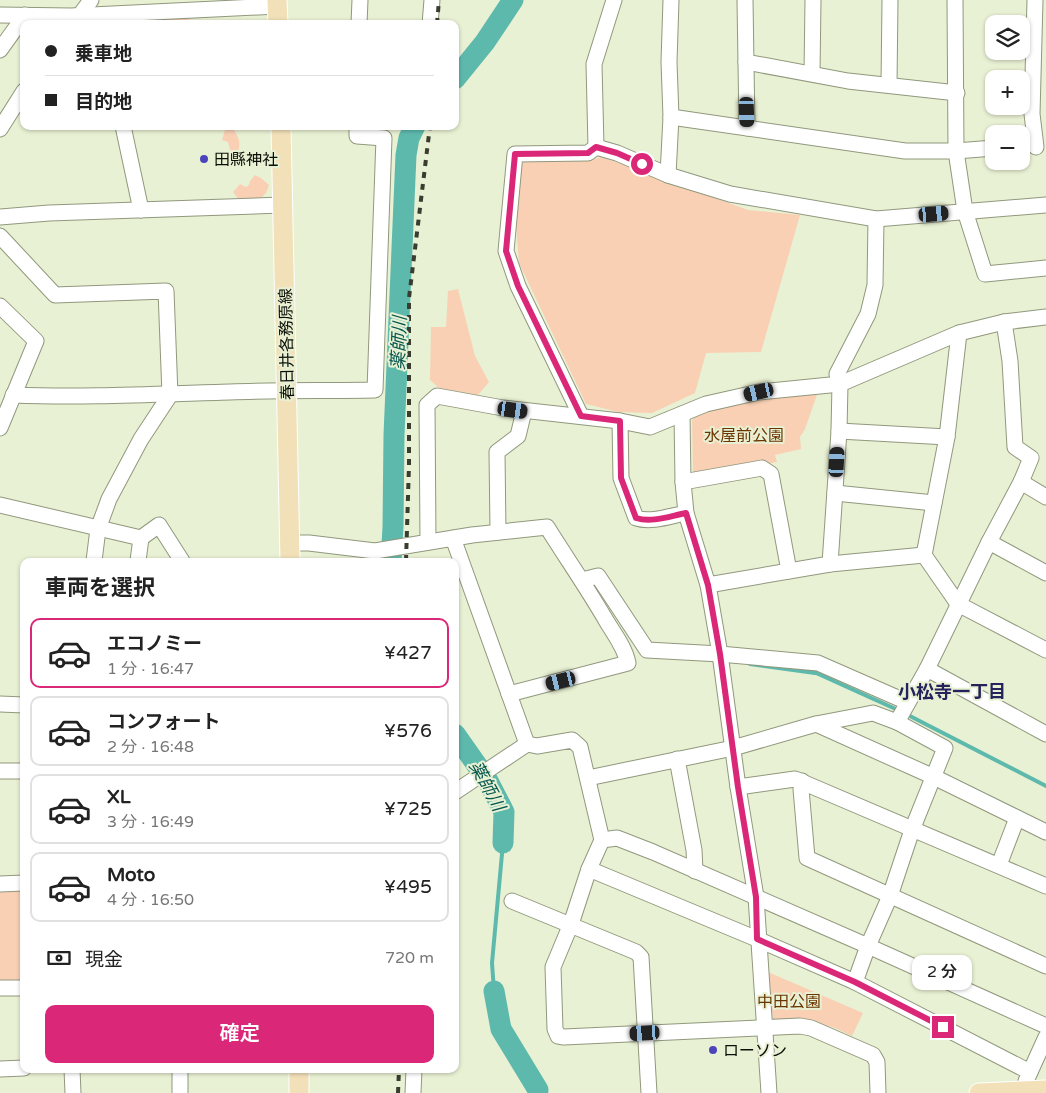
<!DOCTYPE html>
<html lang="ja">
<head>
<meta charset="utf-8">
<style>
	:root { --surface:#fff; --page:#f6f6f6; --text:#222; --muted:#767676; --line:#e0e0e0; --accent:#db2777 }
	body { margin:0; font-family:"Varela Round","Noto Sans JP",sans-serif; background:var(--page); color:var(--text); height:100vh; display:flex; flex-direction:column; font-size:19px; white-space:nowrap }
	* { box-sizing:border-box; margin:0 }
	p { font-size:16px; color:var(--muted) }
	.icon { flex:none; width:28px; height:28px; fill:none; stroke:currentColor; stroke-width:2; stroke-linecap:round; stroke-linejoin:round }
	.map { position:relative; flex:1; overflow:hidden }
	.drawer { position:absolute; left:20px; top:558px; width:439px; height:515px; display:flex; flex-direction:column; background:var(--surface); border-radius:10px; box-shadow:0 1px 4px #0004 }
	.drawer>* { flex:none }
	.banner { position:absolute; left:20px; top:20px; width:439px; height:110px; border-radius:10px; box-shadow:0 1px 4px #0004; display:grid; align-content:center; height:110px; padding:0 25px; background:var(--surface) }
	.fabs { position:absolute; left:985px; top:15px; display:grid; gap:10px }
	.fabs a { display:grid; place-items:center; width:45px; height:45px; border-radius:10px; background:var(--surface); box-shadow:0 1px 4px #0004; font-size:25px }
	.end { position:absolute; width:22px; height:22px; margin:-11px; border:6px solid #db2777; background:#fff; box-shadow:0 0 0 2px #fff }
	.from { border-radius:50% }
	.bubble { position:absolute; height:35px; border-radius:10px; background:var(--surface); box-shadow:0 1px 4px #0004; font-size:16px; font-weight:600; line-height:35px; text-align:center }
	.car { position:absolute; width:15px; height:30px; margin:-15px -8px; border-radius:6px; box-shadow:0 0 4px 1px #0007; background:linear-gradient(#222 24%,#8ab4d8 0 40%,#222 0 76%,#8ab4d8 0 86%,#222 0) }
	.banner b { display:flex; align-items:center; gap:18px; height:48px; font-size:19px }
	.banner b+b { border-top:1px solid var(--line) }
	.banner i { width:12px; height:12px; background:var(--text) }
	ul { padding:0; list-style:none }
	li { display:flex; align-items:center; gap:15px; height:70px; margin:0 10px 8px; padding:0 15px; border:2px solid var(--line); border-radius:10px }
	li div { flex:1 }
	li b { display:block; font-size:19px }
	li em { font-style:normal; font-weight:600 }
	li.current { border-color:var(--accent) }
	li>.icon { width:45px; height:45px; stroke-width:1.5 }
	h2 { padding:0 25px; font-size:22px; line-height:60px }
	.pay { display:flex; align-items:center; gap:12px; height:55px; padding:0 25px; font-size:19px }
	.pay p { margin-inline-start:auto }
	.primary-button { display:flex; gap:10px; margin-top:auto; padding:10px 25px }
	.primary-button a { flex:1; height:58px; border-radius:10px; background:var(--accent); color:#fff; font-size:20px; font-weight:600; line-height:58px; text-align:center }
	.map>svg:first-child { display:block }
	.green { fill:#f9d0b4 }
	.lines { fill:none; stroke-linecap:round; stroke-linejoin:round }
	.stream { stroke:#5eb9ad; stroke-width:4 }
	.river { stroke:#5eb9ad; stroke-width:21 }
	.minor-casing { stroke:#90987d; stroke-width:17 }
	.major-casing { stroke:#fff; stroke-width:21 }
	.minor { stroke:#fff; stroke-width:15 }
	.major { stroke:#f2e1b8; stroke-width:19 }
	.rail { stroke:#393c2f; stroke-width:4; stroke-dasharray:6 6; stroke-linecap:butt }
	.route { stroke:#db2777; stroke-width:6 }
	.poi-dot { fill:#4d44bb; stroke:#e9f1d4; stroke-width:2 }
	.labels { text-anchor:middle; stroke-width:4; stroke-linejoin:round; paint-order:stroke }
	.poi-label { font-size:16px; fill:#0c0e05; stroke:#e9f1d4; text-anchor:start }
	.street-label { font-size:16px; fill:#0c0e05; stroke:#e9f1d4 }
	.park-label { font-size:16px; fill:#6a3501; stroke:#e9f1d4 }
	.water-label { font-size:18px; font-style:italic; fill:#05574f; stroke:#e9f1d4 }
	.neighbourhood-label { font-size:18px; font-weight:bold; fill:#25235c; stroke:#e9f1d4 }
</style>
</head>
<body>
<div class="map">
<svg width="1046" height="1093" viewBox="0 0 1046 1093">
	<rect width="100%" height="100%" fill="#e9f1d4"/>
	<g class="green">
		<path d="M160,14L192,20L198,24H112V22L129,16L140,22Z"/>
		<path d="M225,130H234C239,138 241,143 238,152L230,150L228,142L222,140Z"/>
		<path d="M602,157L748,210L800,215L761,352L706,353L695,393L652,413L618,412L586,404L519,263L515,212L523,161L589,160Z"/>
		<path d="M255,175L261,178L269,185L266,193L260,199L239,200L233,192L240,184L246,187L249,185L250,181Z"/>
		<path d="M458,289L475,356L489,382L478,395L439,388L430,380L431,327H446L448,291Z"/>
		<path d="M818,392L805,429L800,437L801,449L775,455L777,462L695,476L693,474L692,421L694,415L700,411L761,399Z"/>
		<rect x="0" y="889" width="24" height="91"/>
		<path d="M768,972L863,1013L852,1036L835,1028L806,1020H775L773,1019Z"/>
	</g>
	<g class="lines">
		<g class="stream">
			<path d="M750,664L815,673L814,672L900,711"/>
			<path d="M906,714L1046,786"/>
			<path d="M494,991L492,963L503,843"/>
		</g>
		<g class="river">
			<path d="M455,79L485,42L513,0"/>
			<path d="M391,561L393,527L394,435L406,155L409,138L415,126"/>
			<path d="M455,734L488,781L504,812L503,843"/>
			<path d="M494,991L501,1029L538,1090"/>
		</g>
		<defs>
			<g id="minor">
				<path d="M745,0L747,128"/>
				<path d="M955,0L956,151L965,211L985,274L1046,268"/>
				<path d="M1035,0L1032,114L1036,147"/>
				<path d="M0,15L71,16L277,6"/>
				<path d="M80,15L91,0"/>
				<path d="M359,24L360,0"/>
				<path d="M430,24L432,0"/>
				<path d="M0,50L25,15"/>
				<path d="M746,62L848,81L957,93"/>
				<path d="M812,73L813,0"/>
				<path d="M889,85L890,0"/>
				<path d="M671,117L905,151H956L994,148"/>
				<path d="M123,126L141,210"/>
				<path d="M0,129L24,91"/>
				<path d="M596,147L617,153L668,175L730,194L876,219L1046,205"/>
				<path d="M596,147L594,64L614,0"/>
				<path d="M668,175L671,117L669,62L671,0"/>
				<path d="M0,217L49,213L283,205"/>
				<path d="M0,236L55,295L166,291L170,395L141,439L109,499L98,529L94,561"/>
				<path d="M0,306L36,341L0,428"/>
				<path d="M959,333L947,437L924,555L958,604L1046,650"/>
				<path d="M13,395C85,398 158,394 230,392C278,390 326,391 375,390L384,138L357,136V126"/>
				<path d="M682,414L683,482L686,513L708,585L720,654L738,787L756,897L769,1093"/>
				<path d="M581,416L518,286L506,251L515,154L588,153L596,147"/>
				<path d="M620,421L621,478L636,518C651,523 670,516 686,513"/>
				<path d="M839,431L947,437"/>
				<path d="M683,482L762,468L771,474L789,571"/>
				<path d="M1021,482L1046,497"/>
				<path d="M835,493L934,503"/>
				<path d="M0,505L141,538L159,525L182,561"/>
				<path d="M498,532L497,452L518,436L524,411"/>
				<path d="M453,538L527,744"/>
				<path d="M428,542L427,405L437,396L503,408L620,421L650,427L706,404L759,392L840,384L959,333L1004,322L1046,317"/>
				<path d="M989,542L1046,573"/>
				<path d="M290,543H309L375,551L472,535L547,527C567,559 588,589 607,622C615,635 625,648 628,663L509,694"/>
				<path d="M138,561L141,538"/>
				<path d="M830,564L839,431L840,384L837,374L868,314L875,285L876,219"/>
				<path d="M582,580L598,576L647,650L720,654L818,663L907,702"/>
				<path d="M708,585L830,564L924,555"/>
				<path d="M927,669L1046,734"/>
				<path d="M0,704L24,705"/>
				<path d="M897,722L927,669L989,542L1021,482L1031,458L1015,447L1010,361L1004,322"/>
				<path d="M816,724L934,777L1046,832"/>
				<path d="M677,759L694,850L695,871"/>
				<path d="M0,771H24"/>
				<path d="M588,778L733,748L816,724L873,713L897,722L945,748L912,830L890,896L868,946L855,982"/>
				<path d="M802,781L801,789L807,858L1046,966"/>
				<path d="M738,787L795,779L1046,886"/>
				<path d="M455,792L527,744L537,746L572,740L580,747L602,840L589,869L571,924L553,967L555,1029L558,1036L564,1037L800,1026L811,1028L873,1055L877,1062L878,1093"/>
				<path d="M602,840L617,838L653,852L868,946L1046,1026"/>
				<path d="M999,865L1017,818"/>
				<path d="M589,869L757,939L855,982L1030,1072"/>
				<path d="M0,884L24,883"/>
				<path d="M512,901L636,952L641,957L649,1093"/>
				<path d="M0,988H24"/>
				<path d="M0,1069L24,1068"/>
				<path d="M72,1069L73,1093"/>
				<path d="M180,1069V1093"/>
				<path d="M1026,1081L1046,1037"/>
				<path d="M413,1093L414,1069"/>
			</g>
			<g id="major">
				<path d="M277,0L278,24"/>
				<path d="M281,126L290,561"/>
				<path d="M299,1069V1093"/>
				<path d="M979,1093L1046,1090"/>
			</g>
		</defs>
		<use href="#minor" class="minor-casing"/>
		<use href="#major" class="major-casing"/>
		<use href="#minor" class="minor"/>
		<use href="#major" class="major"/>
		<g class="rail">
			<path d="M437,24L439,0"/>
			<path d="M406,561L409,464V298L430,126"/>
			<path d="M398,1093L399,1069"/>
		</g>
	</g>
	<g class="lines">
		<path class="route" d="M642,164L617,153L596,147L588,153L515,154L506,251L518,286L581,416L620,421L621,478L636,518C652,523 670,516 686,513L708,585L720,654L738,787L756,897L757,939L855,982L943,1027"/>
	</g>
	<g class="poi-dot">
		<circle cx="204" cy="159" r="5"/>
		<circle cx="713" cy="1050" r="5"/>
	</g>
	<g class="labels">
		<g class="poi-label">
			<text x="214" y="165">田縣神社</text>
			<text x="723" y="1056">ローソン</text>
		</g>
		<g class="street-label">
			<text transform="translate(286 344) rotate(-91)" y="6">春日井各務原線</text>
		</g>
		<g class="park-label">
			<text x="744" y="441">水屋前公園</text>
			<text x="789" y="1007">中田公園</text>
		</g>
		<g class="water-label">
			<text transform="translate(399 343) rotate(-88)" y="6">薬師川</text>
			<text transform="translate(487 786) rotate(61)" y="6">薬師川</text>
		</g>
		<g class="neighbourhood-label">
			<text x="952" y="698">小松寺一丁目</text>
		</g>
	</g>
</svg>
<div class="fabs">
<a><svg class="icon" aria-label="layers" viewBox="0 0 24 24"><path d="M12 4l9 5-9 5-9-5zM3 14l9 5 9-5"/></svg></a>
<a>+</a>
<a>−</a>
</div>
<i class="end from" style="left:642px;top:164px"></i>
<i class="end" style="left:943px;top:1027px"></i>
<div class="bubble" style="left:912px;top:955px;width:60px">2 分</div>
<i class="car" style="left:747px;top:112px;rotate:178deg"></i>
<i class="car" style="left:934px;top:214px;rotate:85deg"></i>
<i class="car" style="left:759px;top:392px;rotate:257deg"></i>
<i class="car" style="left:513px;top:410px;rotate:98deg"></i>
<i class="car" style="left:837px;top:462px;rotate:3deg"></i>
<i class="car" style="left:561px;top:681px;rotate:256deg"></i>
<i class="car" style="left:645px;top:1033px;rotate:267deg"></i>
<div class="banner">
<b><i class="from"></i>乗車地</b>
<b><i></i>目的地</b>
</div>
<section class="drawer">
<h2>車両を選択</h2>
<ul>
<li class="current"><svg class="icon" aria-label="car" viewBox="0 0 24 24"><path d="M5 17H2v-5l4-1 3-4h7l3 4 3 1v5h-3M9 17h6M6 11h13"/><circle cx="7" cy="17" r="2"/><circle cx="17" cy="17" r="2"/></svg><div><b>エコノミー</b><p>1 分 · 16:47</p></div><em>¥427</em></li>
<li><svg class="icon" aria-label="car" viewBox="0 0 24 24"><path d="M5 17H2v-5l4-1 3-4h7l3 4 3 1v5h-3M9 17h6M6 11h13"/><circle cx="7" cy="17" r="2"/><circle cx="17" cy="17" r="2"/></svg><div><b>コンフォート</b><p>2 分 · 16:48</p></div><em>¥576</em></li>
<li><svg class="icon" aria-label="car" viewBox="0 0 24 24"><path d="M5 17H2v-5l4-1 3-4h7l3 4 3 1v5h-3M9 17h6M6 11h13"/><circle cx="7" cy="17" r="2"/><circle cx="17" cy="17" r="2"/></svg><div><b>XL</b><p>3 分 · 16:49</p></div><em>¥725</em></li>
<li><svg class="icon" aria-label="car" viewBox="0 0 24 24"><path d="M5 17H2v-5l4-1 3-4h7l3 4 3 1v5h-3M9 17h6M6 11h13"/><circle cx="7" cy="17" r="2"/><circle cx="17" cy="17" r="2"/></svg><div><b>Moto</b><p>4 分 · 16:50</p></div><em>¥495</em></li>
</ul>
<div class="pay"><svg class="icon" aria-label="cash" viewBox="0 0 24 24"><path d="M3 7h18v10H3z"/><circle cx="12" cy="12" r="2"/></svg>現金<p>720 m</p></div>
<div class="primary-button"><a>確定</a></div>
</section>
</div>
</body>
</html>
